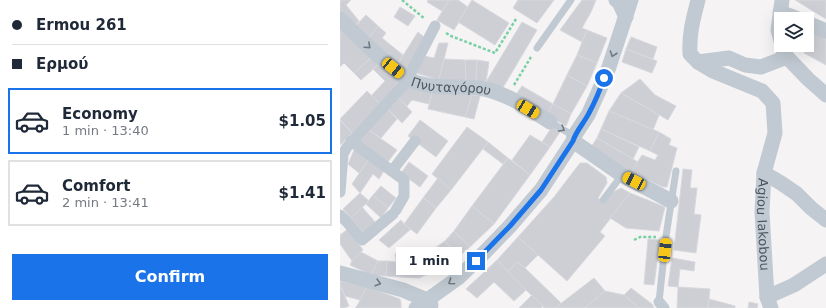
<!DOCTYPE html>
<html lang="en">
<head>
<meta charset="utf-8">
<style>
	:root { --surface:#fff; --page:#f6f6f7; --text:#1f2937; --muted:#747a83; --line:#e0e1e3; --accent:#1a73e8 }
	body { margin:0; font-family:"DejaVu Sans",sans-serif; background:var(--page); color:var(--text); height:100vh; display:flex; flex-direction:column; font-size:15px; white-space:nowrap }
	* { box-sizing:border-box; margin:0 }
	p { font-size:13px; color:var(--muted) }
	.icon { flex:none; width:22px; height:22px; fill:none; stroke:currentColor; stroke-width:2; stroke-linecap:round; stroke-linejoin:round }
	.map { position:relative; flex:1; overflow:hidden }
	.panel { display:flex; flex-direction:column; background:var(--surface); width:340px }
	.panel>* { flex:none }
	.banner { display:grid; align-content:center; height:88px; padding:0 12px; background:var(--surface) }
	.tools { position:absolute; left:434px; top:12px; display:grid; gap:8px }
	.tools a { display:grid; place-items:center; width:40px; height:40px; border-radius:0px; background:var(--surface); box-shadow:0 4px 16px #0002; font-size:20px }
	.end { position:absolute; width:18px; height:18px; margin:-9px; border:5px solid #1a73e8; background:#fff; box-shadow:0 0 0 2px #fff }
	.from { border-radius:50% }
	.bubble { position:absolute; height:28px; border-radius:0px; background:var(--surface); box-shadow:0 4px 16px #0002; font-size:13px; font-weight:700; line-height:28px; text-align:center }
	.car { position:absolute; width:12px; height:24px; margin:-12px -6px; border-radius:5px; box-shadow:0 0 3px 1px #0007; background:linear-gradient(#f5c518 24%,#345 0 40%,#f5c518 0 76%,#345 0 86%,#f5c518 0) }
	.banner b { display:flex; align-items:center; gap:14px; height:38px; font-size:15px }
	.banner b+b { border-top:1px solid var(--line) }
	.banner i { width:10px; height:10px; background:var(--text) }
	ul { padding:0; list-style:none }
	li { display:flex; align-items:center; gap:12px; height:66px; margin:0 8px 6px; padding:0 4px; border:2px solid var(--line); border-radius:0px }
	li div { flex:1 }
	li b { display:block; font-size:15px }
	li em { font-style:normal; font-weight:700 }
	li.on { border-color:var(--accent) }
	li>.icon { width:36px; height:36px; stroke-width:1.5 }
	.primary-button { display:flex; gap:8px; margin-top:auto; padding:8px 12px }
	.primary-button a { flex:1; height:46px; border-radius:0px; background:var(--accent); color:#fff; font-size:16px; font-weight:700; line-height:46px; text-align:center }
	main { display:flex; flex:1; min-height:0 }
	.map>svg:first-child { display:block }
	.building { fill:#cdcfd5; stroke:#d7d9de }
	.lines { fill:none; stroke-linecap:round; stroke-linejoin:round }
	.path { stroke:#7ad0a6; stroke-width:2.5; stroke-dasharray:3 2; stroke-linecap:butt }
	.service { stroke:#c1cad2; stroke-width:7 }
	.pedestrian { stroke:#c1cad2; stroke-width:11 }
	.minor { stroke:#c1cad2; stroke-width:15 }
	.oneway { stroke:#6e7983 }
	.route { stroke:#1a73e8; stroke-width:5 }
	.labels { text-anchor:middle; stroke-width:3; stroke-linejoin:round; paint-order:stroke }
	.street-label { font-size:13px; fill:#4a5661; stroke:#fff }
</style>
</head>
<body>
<main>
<section class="panel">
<div class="banner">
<b><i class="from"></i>Ermou 261</b>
<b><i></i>Ερμού</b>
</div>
<ul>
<li class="on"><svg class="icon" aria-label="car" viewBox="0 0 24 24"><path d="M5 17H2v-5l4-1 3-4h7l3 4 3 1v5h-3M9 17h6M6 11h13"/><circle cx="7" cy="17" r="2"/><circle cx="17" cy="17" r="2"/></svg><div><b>Economy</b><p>1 min · 13:40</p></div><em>$1.05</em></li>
<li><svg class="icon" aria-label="car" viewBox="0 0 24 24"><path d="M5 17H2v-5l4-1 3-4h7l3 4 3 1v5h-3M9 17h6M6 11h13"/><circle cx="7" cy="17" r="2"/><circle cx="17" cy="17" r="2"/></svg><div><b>Comfort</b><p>2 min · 13:41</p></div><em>$1.41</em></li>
</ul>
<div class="primary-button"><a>Confirm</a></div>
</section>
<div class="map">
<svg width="486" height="308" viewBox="0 0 486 308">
	<rect width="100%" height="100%" fill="#f5f3f3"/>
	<g class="building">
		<path d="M0,0H11L6,5L19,21L14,28L0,13Z"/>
		<path d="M88,0H109L102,11L87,2Z"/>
		<path d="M109,0H118L128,7L114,30L97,20Z"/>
		<path d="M132,0L169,23L155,45L118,22Z"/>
		<path d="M178,0H214L197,23L173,8Z"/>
		<path d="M242,0H256L251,12L242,28L247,30L242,42L220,30Z"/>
		<path d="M455,0H486V19Z"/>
		<path d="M60,7L75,16L68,26L54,17Z"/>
		<path d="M26,15L38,26L27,40L14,28Z"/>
		<path d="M182,22L197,30L161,91L146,82Z"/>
		<path d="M38,26L46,33L42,38L63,55L57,65L27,40Z"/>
		<path d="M2,28L32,57L14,73L4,63L0,67V30Z"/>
		<path d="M247,30L267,38L257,63L237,55Z"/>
		<path d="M78,32L85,38L66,72L57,65Z"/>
		<path d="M475,32L486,38V65L464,53Z"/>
		<path d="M291,37L317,47L313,59L286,49Z"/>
		<path d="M99,43H108L99,80L76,73L84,56L94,58Z"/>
		<path d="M286,49L317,61L312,73L282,62Z"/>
		<path d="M237,55L257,63L247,86L227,75Z"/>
		<path d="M32,57L39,64L21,80L14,73Z"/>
		<path d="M104,59L125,60L126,83L99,80Z"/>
		<path d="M125,60H137L136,82L126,83Z"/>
		<path d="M137,60L149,62L146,82H136Z"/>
		<path d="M39,64L59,81L40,104L31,96L45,81L33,69Z"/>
		<path d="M227,75L247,86L231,114L213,104Z"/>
		<path d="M300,79L315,95L336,106L328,120L281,93Z"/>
		<path d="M69,85L93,90L89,104L72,100L67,106L57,96Z"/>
		<path d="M182,86L213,104L207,115L175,96Z"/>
		<path d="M93,90L132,95L125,117L88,109Z"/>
		<path d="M27,91L40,104L12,133L0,119Z"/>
		<path d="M281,93L319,115L313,130L269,111Z"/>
		<path d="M132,95L140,96L134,119L125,117Z"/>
		<path d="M57,96L72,112L62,123L47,108Z"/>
		<path d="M213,104L231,114L226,126L207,115Z"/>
		<path d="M47,108L57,119L41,138L27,129Z"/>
		<path d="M269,111L319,132L310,151L261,129Z"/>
		<path d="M0,120L12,133L0,145Z"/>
		<path d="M80,120L108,141L96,157L68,136Z"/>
		<path d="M127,127L148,142L111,190L92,174Z"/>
		<path d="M212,127L220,132L210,147L202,142Z"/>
		<path d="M27,129L57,150L47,163L17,141Z"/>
		<path d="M261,129L299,147L293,159L257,138Z"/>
		<path d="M319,132L331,139L329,145L337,148L327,187H323L291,172L302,155L315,160L318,155L310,151Z"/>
		<path d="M190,135L210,147L190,175L172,160Z"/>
		<path d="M257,138L298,162L291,172L251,147Z"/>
		<path d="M148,142L168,158L163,164L143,149Z"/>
		<path d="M15,148L29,159L19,173L8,164Z"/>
		<path d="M168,158L190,175L154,224L132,206Z"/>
		<path d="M29,159L45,169L39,179L33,174L20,193L12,184Z"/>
		<path d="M69,162L88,176L80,187L61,173Z"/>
		<path d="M240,163H247L266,177L267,183L258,198L264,203L271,193L281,188L290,193L260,232L265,236L227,281L178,237L214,197Z"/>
		<path d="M343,169L352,170L350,188H357L354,214L361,215L356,253L334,250Z"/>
		<path d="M98,178L111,190L96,208L83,198Z"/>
		<path d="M41,186L56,198L48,208L33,195Z"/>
		<path d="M20,193L29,201L11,218L3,209Z"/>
		<path d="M290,193L325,207L319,231L286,228L270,218Z"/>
		<path d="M33,195L48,208L41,218L26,204Z"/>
		<path d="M83,198L96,208L77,234L64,224Z"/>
		<path d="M132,206L154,224L130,247L114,231Z"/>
		<path d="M22,207L36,223L24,234L11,218Z"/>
		<path d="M61,220L64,224L71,229L49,248L39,240Z"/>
		<path d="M8,229L23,250L12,261L0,244V235Z"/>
		<path d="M114,231L130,247L118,257L105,241Z"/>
		<path d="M178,237L198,255L185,268L177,262L168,272L157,260Z"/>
		<path d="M308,239L320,240L314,285L304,284Z"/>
		<path d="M105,241L118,257L101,268L92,250Z"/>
		<path d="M69,249L72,259L79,278L59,277L55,254Z"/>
		<path d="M92,250L101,268L79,278L72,259Z"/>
		<path d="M21,252L38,261L31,275L10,265L12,261Z"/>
		<path d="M332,258L355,262L354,271L340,269L338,287L328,286Z"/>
		<path d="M157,260L186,290L174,301L154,282L137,298L126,289Z"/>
		<path d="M38,261H47L46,276L31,275Z"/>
		<path d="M47,261L57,262L59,277L46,276Z"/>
		<path d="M177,262L185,268L221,303L215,308H204L168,272Z"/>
		<path d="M254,278L265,291L246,307L244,308H215Z"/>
		<path d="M0,281L27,287L20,300L5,296L0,285Z"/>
		<path d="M0,285L9,306L4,308H0Z"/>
		<path d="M27,287L60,299L61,303V308H15L17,306Z"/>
		<path d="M338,287L370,289L368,308H337Z"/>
		<path d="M291,288L312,304L314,308H299L284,295Z"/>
		<path d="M265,291L284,295L299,308H247L246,307Z"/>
		<path d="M192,295L203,306L201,308H179Z"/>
		<path d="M369,299L395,306V308H368Z"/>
		<path d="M409,302L418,304L417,308H408Z"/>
	</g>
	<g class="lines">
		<g class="path">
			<path d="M62,0L85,19"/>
			<path d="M106,33L111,36L155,53L176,19"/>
			<path d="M174,85L191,57"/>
			<path d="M294,240L300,237H316"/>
		</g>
		<g class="service">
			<path d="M197,48L231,0"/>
			<path d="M210,122L234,136"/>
			<path d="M263,200L282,175"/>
			<path d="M319,302L326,236L336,171"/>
		</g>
		<g class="pedestrian">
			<path d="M11,141L64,180V196L56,210"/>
			<path d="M52,171L75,141"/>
			<path d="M0,192L3,154L7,147L66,82L95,26"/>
			<path d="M0,215L7,222L22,240L53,214"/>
			<path d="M319,302L324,308"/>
		</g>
		<g class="minor">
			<path d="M276,0L279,2L286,17"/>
			<path id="s1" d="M358,0C353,20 349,33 350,54L358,62L373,71L422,91L433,103L435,133L424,173L422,212L427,297L431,308"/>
			<path d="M440,12L458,19"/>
			<path id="s2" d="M0,19C13,32 26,45 40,57C51,66 61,77 75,82C95,89 118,86 139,88C165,92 188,108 210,122"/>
			<path d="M467,23L486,31"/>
			<path d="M441,41L438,30L442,0"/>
			<path d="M442,45L444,54L468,79L486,95"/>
			<path d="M358,62L389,58L405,65L421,67L447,57"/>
			<path d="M233,141L282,175L331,201"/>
			<path d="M424,173L441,183L457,194L471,208L486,220"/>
			<path d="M0,273L63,290L87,300L91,305"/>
			<path d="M427,297L454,285L486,264"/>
			<path d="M76,308L118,278L145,252L170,226L201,190L233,141L234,136L248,115L258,93L269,67L291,0"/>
		</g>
	</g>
	<defs><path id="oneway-chevron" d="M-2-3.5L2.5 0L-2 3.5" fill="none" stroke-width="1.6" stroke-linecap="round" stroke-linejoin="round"/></defs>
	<g class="oneway">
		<use href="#oneway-chevron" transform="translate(28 46) rotate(42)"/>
		<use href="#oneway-chevron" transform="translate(273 54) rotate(109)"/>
		<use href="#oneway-chevron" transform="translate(222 129) rotate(31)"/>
		<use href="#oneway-chevron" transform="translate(111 282) rotate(145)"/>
		<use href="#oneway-chevron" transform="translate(38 283) rotate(16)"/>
	</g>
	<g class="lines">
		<path class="route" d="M136,261L170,226L201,190L233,141C236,131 244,123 249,113C255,102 260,90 264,78"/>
	</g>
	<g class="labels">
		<g class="street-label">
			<text dy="5" stroke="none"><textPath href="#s2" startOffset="135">Πνυταγόρου</textPath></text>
			<text dy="5" stroke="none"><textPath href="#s1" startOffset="276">Agiou Iakobou</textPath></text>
		</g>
	</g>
</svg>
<div class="tools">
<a><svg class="icon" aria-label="layers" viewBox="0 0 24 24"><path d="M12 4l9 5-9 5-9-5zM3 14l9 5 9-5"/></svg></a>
</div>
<i class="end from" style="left:264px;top:78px"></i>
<i class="end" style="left:136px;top:261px"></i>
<div class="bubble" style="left:56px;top:247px;width:66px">1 min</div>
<i class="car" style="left:53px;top:68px;rotate:129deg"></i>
<i class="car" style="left:188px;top:109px;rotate:121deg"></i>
<i class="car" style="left:294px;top:181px;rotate:297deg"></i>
<i class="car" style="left:325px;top:250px;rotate:6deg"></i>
</div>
</main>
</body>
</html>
